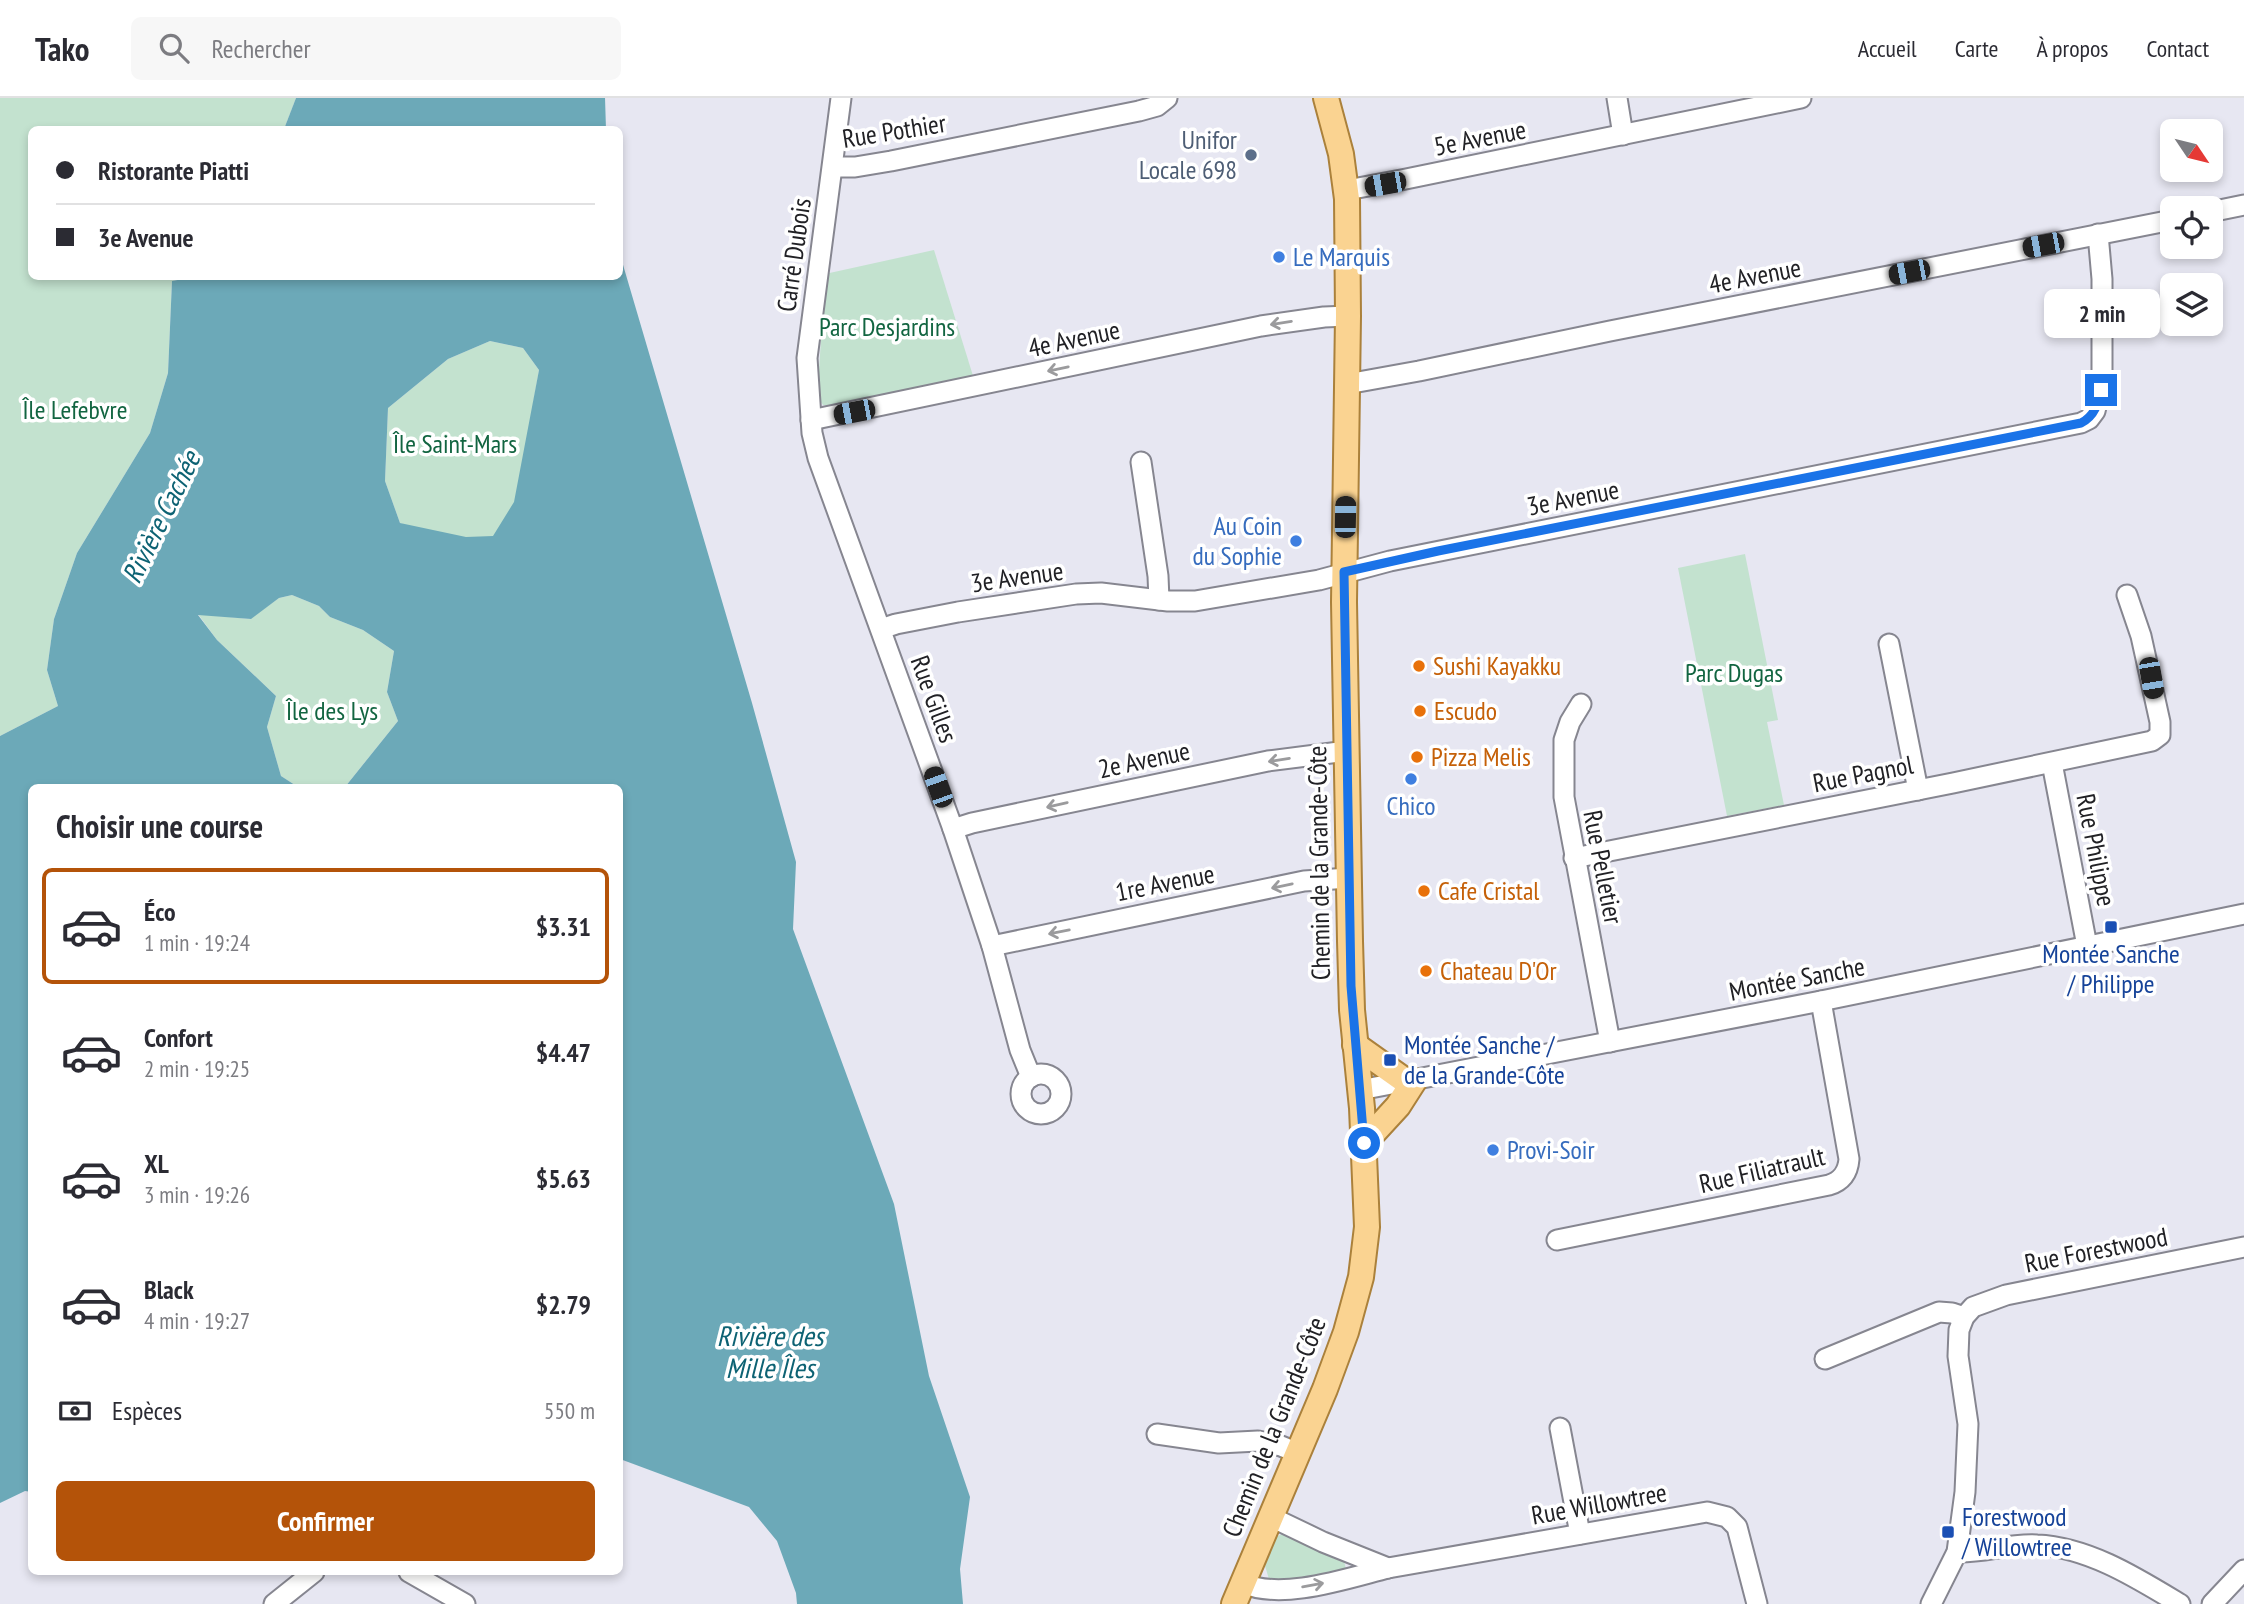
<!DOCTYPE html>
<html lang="fr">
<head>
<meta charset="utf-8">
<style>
	:root { --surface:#fff; --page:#f7f7f7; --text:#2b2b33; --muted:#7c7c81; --line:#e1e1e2; --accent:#b45309 }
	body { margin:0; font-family:"PT Sans Narrow",sans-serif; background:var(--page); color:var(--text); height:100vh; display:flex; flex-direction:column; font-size:26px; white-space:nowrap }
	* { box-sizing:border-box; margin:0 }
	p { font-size:23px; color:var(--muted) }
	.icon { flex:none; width:38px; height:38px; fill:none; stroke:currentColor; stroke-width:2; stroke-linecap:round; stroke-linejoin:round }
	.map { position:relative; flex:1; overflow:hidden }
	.panel { position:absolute; left:28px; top:686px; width:595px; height:791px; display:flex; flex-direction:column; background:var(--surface); border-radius:10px; box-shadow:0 4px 10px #0003 }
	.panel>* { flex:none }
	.banner { position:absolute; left:28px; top:28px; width:595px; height:154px; border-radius:10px; box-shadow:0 4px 10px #0003; display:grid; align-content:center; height:154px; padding:0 28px; background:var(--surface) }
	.needle { width:46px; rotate:125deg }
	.controls { position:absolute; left:2160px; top:21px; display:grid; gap:14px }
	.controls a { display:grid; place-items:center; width:63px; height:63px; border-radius:10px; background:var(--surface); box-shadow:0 4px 10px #0003; font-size:35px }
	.end { position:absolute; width:32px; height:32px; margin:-16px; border:9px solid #1a73e8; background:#fff; box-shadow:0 0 0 4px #fff }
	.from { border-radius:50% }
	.bubble { position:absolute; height:49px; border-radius:10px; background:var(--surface); box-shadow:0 4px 10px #0003; font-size:23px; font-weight:700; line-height:49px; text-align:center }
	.car { position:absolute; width:21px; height:42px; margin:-21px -10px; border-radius:9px; box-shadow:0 0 5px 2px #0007; background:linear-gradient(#222 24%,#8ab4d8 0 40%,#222 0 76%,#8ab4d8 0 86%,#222 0) }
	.banner b { display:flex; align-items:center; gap:24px; height:66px; font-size:26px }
	.banner b+b { border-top:2px solid var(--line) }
	.banner i { width:18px; height:18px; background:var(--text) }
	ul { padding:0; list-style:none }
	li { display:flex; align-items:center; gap:21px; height:116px; margin:0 14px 10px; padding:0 14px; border:4px solid transparent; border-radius:10px }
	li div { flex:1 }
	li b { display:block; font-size:26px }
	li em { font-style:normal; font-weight:700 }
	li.selected { border-color:var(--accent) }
	li>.icon { width:63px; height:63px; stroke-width:1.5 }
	h2 { padding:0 28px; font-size:32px; line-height:84px }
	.pay { display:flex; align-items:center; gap:18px; height:77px; padding:0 28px; font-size:26px }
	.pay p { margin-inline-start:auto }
	.primary-button { display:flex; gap:14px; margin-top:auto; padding:14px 28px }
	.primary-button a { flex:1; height:80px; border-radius:10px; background:var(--accent); color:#fff; font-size:28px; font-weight:700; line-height:80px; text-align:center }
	header { display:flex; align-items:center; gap:42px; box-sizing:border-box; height:98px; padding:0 35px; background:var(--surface); border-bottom:2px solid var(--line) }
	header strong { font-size:33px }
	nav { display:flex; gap:38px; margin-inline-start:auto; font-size:24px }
	.search { width:490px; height:63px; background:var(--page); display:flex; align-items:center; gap:18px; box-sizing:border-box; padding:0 24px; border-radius:10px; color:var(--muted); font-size:26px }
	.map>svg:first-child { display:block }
	.green { fill:#c3e2cf }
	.water { fill:#6ca9b8; fill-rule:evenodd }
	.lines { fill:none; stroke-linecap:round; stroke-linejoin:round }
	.minor-casing { stroke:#868690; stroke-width:23 }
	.major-casing { stroke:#ab813b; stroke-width:28 }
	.minor { stroke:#fff; stroke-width:19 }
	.major { stroke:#fad391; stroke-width:24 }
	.oneway { stroke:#9b9b9d }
	.route { stroke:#1a73e8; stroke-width:9 }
	.service-dot { fill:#5c6f8a; stroke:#fff; stroke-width:2.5 }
	.shop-dot { fill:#3f7fe0; stroke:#fff; stroke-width:2.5 }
	.food-dot { fill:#e8710a; stroke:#fff; stroke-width:2.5 }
	.transit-dot { fill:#1a4fb4; stroke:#fff; stroke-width:2.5 }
	.labels { text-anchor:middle; stroke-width:7; stroke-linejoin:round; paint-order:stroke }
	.street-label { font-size:26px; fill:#212125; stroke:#fff }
	.service-label { font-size:26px; fill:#4e5e75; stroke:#fff; text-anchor:end }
	.shop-label { font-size:26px; fill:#366cbe; stroke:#fff; text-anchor:start }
	.park-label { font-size:26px; fill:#126541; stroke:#fff }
	.food-label { font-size:26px; fill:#c56008; stroke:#fff; text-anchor:start }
	.transit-label { font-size:26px; fill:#164399; stroke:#fff; text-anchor:start }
	.water-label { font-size:28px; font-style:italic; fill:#0d6273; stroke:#fff }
</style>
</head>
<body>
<header>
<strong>Tako</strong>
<div class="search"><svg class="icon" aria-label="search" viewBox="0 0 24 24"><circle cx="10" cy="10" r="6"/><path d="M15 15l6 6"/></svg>Rechercher</div>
<nav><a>Accueil</a><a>Carte</a><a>À propos</a><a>Contact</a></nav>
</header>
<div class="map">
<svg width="2244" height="1506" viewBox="0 0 2244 1506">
	<rect width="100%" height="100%" fill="#e7e7f2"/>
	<g class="green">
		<path d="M0,0H296L284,31L32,32V178L200,179L172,183L168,275L150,335L77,455L54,521L47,572L58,608L0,638Z"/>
		<path d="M934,152L974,281L829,308L823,307L818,300V289L825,176Z"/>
		<path d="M490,243L523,250L539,272L533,306L591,493L400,425L385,383L388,310L448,261Z"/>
		<path d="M1745,456L1778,622L1767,624L1784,707L1727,718L1678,470Z"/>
		<path d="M292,497L319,508L330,519L363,532L394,553L387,594L398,623L345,689H298L281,678L267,629L276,598L217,542L198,516L250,521L279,500Z"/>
		<path d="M1283,1436L1344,1463L1346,1471L1343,1474L1283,1486L1269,1481L1265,1468L1277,1438Z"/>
	</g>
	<g class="water">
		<path d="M296,0H605L606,31H284Z"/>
		<path d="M620,147L621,160L752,605L796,764L793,831L894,1106L929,1278L970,1399L960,1471L963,1506H797L796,1495L777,1443L749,1409L620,1361V690L345,689L398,623L387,594L394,553L363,532L330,519L319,508L292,497L279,500L251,521L198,517L217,542L276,598L267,629L281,678L298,689L32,690V1394L25,1393L0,1405V638L58,608L47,572L54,521L77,455L150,335L168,275L172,183L200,178H620ZM490,243L523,250L539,272L514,404L493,438L466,439L400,425L385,383L388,310L448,261Z"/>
	</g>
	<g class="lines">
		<defs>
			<g id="minor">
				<path d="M841,0L807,260L812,335L818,360L953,731L992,848L1020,952L1031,979"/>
				<path d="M1617,0L1623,37"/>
				<path d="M833,69H855L891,63L1139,13L1157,8L1167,0"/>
				<path d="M1347,92L1401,82L1801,0"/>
				<path d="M2210,114L2244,107"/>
				<path d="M1347,286L1419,273L1610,233L2172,122"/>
				<path d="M811,322L1261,228L1324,219L1348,218"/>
				<path d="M1141,364L1158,478L1159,502"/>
				<path d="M881,531L896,526L958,514L1076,496L1101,495L1168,503H1195L1319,482L1390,463L2081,325L2089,321L2095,313L2102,284V181L2098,136"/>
				<path d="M1889,546L1918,692"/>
				<path d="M1581,606L1570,624L1564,642V699L1610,944"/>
				<path d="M2052,665L2087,848"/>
				<path d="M953,731L972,725L1268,663L1347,653"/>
				<path d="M1574,760L1953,685L2152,643L2160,637V624L2141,538L2127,497"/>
				<path d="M992,848L1304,783L1349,780"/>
				<circle cx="1041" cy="996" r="20"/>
				<path d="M1360,992L1821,903L2244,816"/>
				<path d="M1557,1142L1829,1087C1842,1083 1848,1074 1849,1061L1821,903"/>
				<path d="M1825,1261L1939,1214L1952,1215L1964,1219"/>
				<path d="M1560,1330L1580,1436"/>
				<path d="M1157,1336L1219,1345L1258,1343L1281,1348L1298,1355"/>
				<path d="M1271,1419L1323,1444L1388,1470"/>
				<path d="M1957,1454C1984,1455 2010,1445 2037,1447C2088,1449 2137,1480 2180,1506"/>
				<path d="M409,1474L465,1506"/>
				<path d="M1243,1485C1281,1503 1348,1480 1388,1470L1707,1414L1727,1419L1737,1429L1757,1506"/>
				<path d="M274,1506L314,1474"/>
				<path d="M1931,1506L1957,1454L1965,1394L1968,1326L1958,1258L1959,1232L1964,1219L1973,1209L2006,1197L2244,1149"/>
				<path d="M2212,1506L2244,1472"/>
			</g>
			<g id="major">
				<path d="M1355,947L1407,984"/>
				<path d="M1364,1045L1398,1008L1414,983"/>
				<path d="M1234,1506L1325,1291L1346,1234L1361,1179L1367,1129L1362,1010L1352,912L1350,843L1344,504L1348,218L1347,101L1341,56L1326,0"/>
			</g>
		</defs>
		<use href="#minor" class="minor-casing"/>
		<use href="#major" class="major-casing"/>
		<use href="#minor" class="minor"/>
		<use href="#major" class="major"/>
	</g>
	<defs><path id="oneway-shaft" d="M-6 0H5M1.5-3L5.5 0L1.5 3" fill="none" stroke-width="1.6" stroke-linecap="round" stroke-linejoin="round" transform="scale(1.75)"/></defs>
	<g class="oneway">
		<use href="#oneway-shaft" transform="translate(1281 225) rotate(171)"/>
		<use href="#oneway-shaft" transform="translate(1058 271) rotate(168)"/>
		<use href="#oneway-shaft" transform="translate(1279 662) rotate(171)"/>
		<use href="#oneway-shaft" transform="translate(1057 707) rotate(167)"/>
		<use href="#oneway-shaft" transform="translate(1282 788) rotate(168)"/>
		<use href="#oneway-shaft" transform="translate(1059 834) rotate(169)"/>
		<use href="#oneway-shaft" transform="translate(1313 1487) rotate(-10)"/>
	</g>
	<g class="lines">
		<path class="route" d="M1364,1045L1351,888L1344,474L1438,453L2081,325C2095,318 2098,305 2101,292"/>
	</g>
	<circle class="service-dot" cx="1251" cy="57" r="7"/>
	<g class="shop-dot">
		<circle cx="1279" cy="159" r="7"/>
		<circle cx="1296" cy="443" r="7"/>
		<circle cx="1411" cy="681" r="7"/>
		<circle cx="1493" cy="1052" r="7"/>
	</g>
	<g class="food-dot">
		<circle cx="1419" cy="568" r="7"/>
		<circle cx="1420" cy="613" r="7"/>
		<circle cx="1417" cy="659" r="7"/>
		<circle cx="1424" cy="793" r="7"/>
		<circle cx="1426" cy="873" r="7"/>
	</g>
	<g class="transit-dot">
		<rect x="2104" y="822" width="14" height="14" rx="3.5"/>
		<rect x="1383" y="955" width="14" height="14" rx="3.5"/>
		<rect x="1941" y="1427" width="14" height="14" rx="3.5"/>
	</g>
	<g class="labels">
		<g class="street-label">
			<text transform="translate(894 33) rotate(-9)" y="9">Rue Pothier</text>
			<text transform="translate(1480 40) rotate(-11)" y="9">5e Avenue</text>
			<text transform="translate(794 157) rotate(-82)" y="9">Carré Dubois</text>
			<text transform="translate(1755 178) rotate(-11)" y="9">4e Avenue</text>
			<text transform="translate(1074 241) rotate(-12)" y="9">4e Avenue</text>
			<text transform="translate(1573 400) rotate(-11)" y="9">3e Avenue</text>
			<text transform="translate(1017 479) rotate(-8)" y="9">3e Avenue</text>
			<text transform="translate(934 601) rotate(70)" y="9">Rue Gilles</text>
			<text transform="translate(1144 662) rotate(-12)" y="9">2e Avenue</text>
			<text transform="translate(1863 676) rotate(-11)" y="9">Rue Pagnol</text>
			<text transform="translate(2096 752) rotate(79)" y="9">Rue Philippe</text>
			<text transform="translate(1319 765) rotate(-91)" y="9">Chemin de la Grande-Côte</text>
			<text transform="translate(1603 769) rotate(79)" y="9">Rue Pelletier</text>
			<text transform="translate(1165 785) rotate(-11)" y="9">1re Avenue</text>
			<text transform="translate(1797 881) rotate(-11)" y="9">Montée Sanche</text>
			<text transform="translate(1762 1072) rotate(-13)" y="9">Rue Filiatrault</text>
			<text transform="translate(2096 1152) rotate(-11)" y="9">Rue Forestwood</text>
			<text transform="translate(1274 1329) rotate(-68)" y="9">Chemin de la Grande-Côte</text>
			<text transform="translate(1599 1406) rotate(-10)" y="9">Rue Willowtree</text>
		</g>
		<g class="service-label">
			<text x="1237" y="51">Unifor<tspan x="1237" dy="30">Locale 698</tspan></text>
		</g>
		<g class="shop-label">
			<text x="1293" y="168">Le Marquis</text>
			<text x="1282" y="437" text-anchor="end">Au Coin<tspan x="1282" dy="30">du Sophie</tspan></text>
			<text x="1411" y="717" text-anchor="middle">Chico</text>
			<text x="1507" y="1061">Provi-Soir</text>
		</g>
		<g class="park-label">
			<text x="887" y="238">Parc Desjardins</text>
			<text x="75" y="321">Île Lefebvre</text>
			<text x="455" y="355">Île Saint-Mars</text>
			<text x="1734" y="584">Parc Dugas</text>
			<text x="332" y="622">Île des Lys</text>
		</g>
		<g class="food-label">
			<text x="1433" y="577">Sushi Kayakku</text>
			<text x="1434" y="622">Escudo</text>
			<text x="1431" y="668">Pizza Melis</text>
			<text x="1438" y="802">Cafe Cristal</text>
			<text x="1440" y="882">Chateau D'Or</text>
		</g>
		<g class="transit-label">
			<text x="2111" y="865" text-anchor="middle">Montée Sanche<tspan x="2111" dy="30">/ Philippe</tspan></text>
			<text x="1404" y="956">Montée Sanche /<tspan x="1404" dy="30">de la Grande-Côte</tspan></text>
			<text x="1962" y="1428">Forestwood<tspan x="1962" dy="30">/ Willowtree</tspan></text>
		</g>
		<g class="water-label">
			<text transform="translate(161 419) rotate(-64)" y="10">Rivière Cachée</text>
			<text x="770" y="1248">Rivière des<tspan x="770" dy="32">Mille Îles</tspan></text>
		</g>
	</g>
</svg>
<div class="controls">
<a><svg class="needle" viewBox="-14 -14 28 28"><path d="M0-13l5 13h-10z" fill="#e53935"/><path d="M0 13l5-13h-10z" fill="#7c7c81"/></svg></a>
<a><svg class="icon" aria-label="locate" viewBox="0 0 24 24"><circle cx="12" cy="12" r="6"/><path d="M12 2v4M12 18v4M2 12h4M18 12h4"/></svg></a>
<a><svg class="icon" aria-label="layers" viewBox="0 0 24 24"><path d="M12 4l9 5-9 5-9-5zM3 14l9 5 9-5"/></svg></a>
</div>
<i class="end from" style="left:1364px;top:1045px"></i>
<i class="end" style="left:2101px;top:292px"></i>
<div class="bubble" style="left:2044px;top:191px;width:116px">2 min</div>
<i class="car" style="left:1385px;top:86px;rotate:260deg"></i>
<i class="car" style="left:2043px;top:147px;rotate:259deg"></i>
<i class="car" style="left:1909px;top:174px;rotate:259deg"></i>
<i class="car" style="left:854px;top:314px;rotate:259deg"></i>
<i class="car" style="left:1345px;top:419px;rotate:1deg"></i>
<i class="car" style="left:2151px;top:580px;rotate:170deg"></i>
<i class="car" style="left:938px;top:689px;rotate:340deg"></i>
<div class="banner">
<b><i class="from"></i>Ristorante Piatti</b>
<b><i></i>3e Avenue</b>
</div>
<section class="panel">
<h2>Choisir une course</h2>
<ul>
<li class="selected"><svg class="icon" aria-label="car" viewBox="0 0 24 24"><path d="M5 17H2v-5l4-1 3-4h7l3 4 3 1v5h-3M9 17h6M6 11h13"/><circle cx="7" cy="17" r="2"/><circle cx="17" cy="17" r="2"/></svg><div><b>Éco</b><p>1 min · 19:24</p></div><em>$3.31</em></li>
<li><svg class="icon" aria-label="car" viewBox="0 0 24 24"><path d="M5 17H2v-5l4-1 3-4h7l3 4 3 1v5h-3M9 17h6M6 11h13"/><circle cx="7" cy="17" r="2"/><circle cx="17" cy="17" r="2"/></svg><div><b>Confort</b><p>2 min · 19:25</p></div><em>$4.47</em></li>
<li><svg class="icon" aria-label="car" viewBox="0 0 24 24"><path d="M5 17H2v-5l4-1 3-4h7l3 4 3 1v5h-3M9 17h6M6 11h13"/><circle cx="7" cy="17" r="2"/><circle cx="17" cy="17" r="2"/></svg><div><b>XL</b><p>3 min · 19:26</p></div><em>$5.63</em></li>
<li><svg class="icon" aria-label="car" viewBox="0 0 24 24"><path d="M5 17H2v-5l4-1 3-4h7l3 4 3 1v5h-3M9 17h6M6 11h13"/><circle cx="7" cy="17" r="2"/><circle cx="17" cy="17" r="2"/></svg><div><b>Black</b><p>4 min · 19:27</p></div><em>$2.79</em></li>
</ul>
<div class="pay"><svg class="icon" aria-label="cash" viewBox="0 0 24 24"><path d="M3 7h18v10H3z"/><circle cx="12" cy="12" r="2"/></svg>Espèces<p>550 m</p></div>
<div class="primary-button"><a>Confirmer</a></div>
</section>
</div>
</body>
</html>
